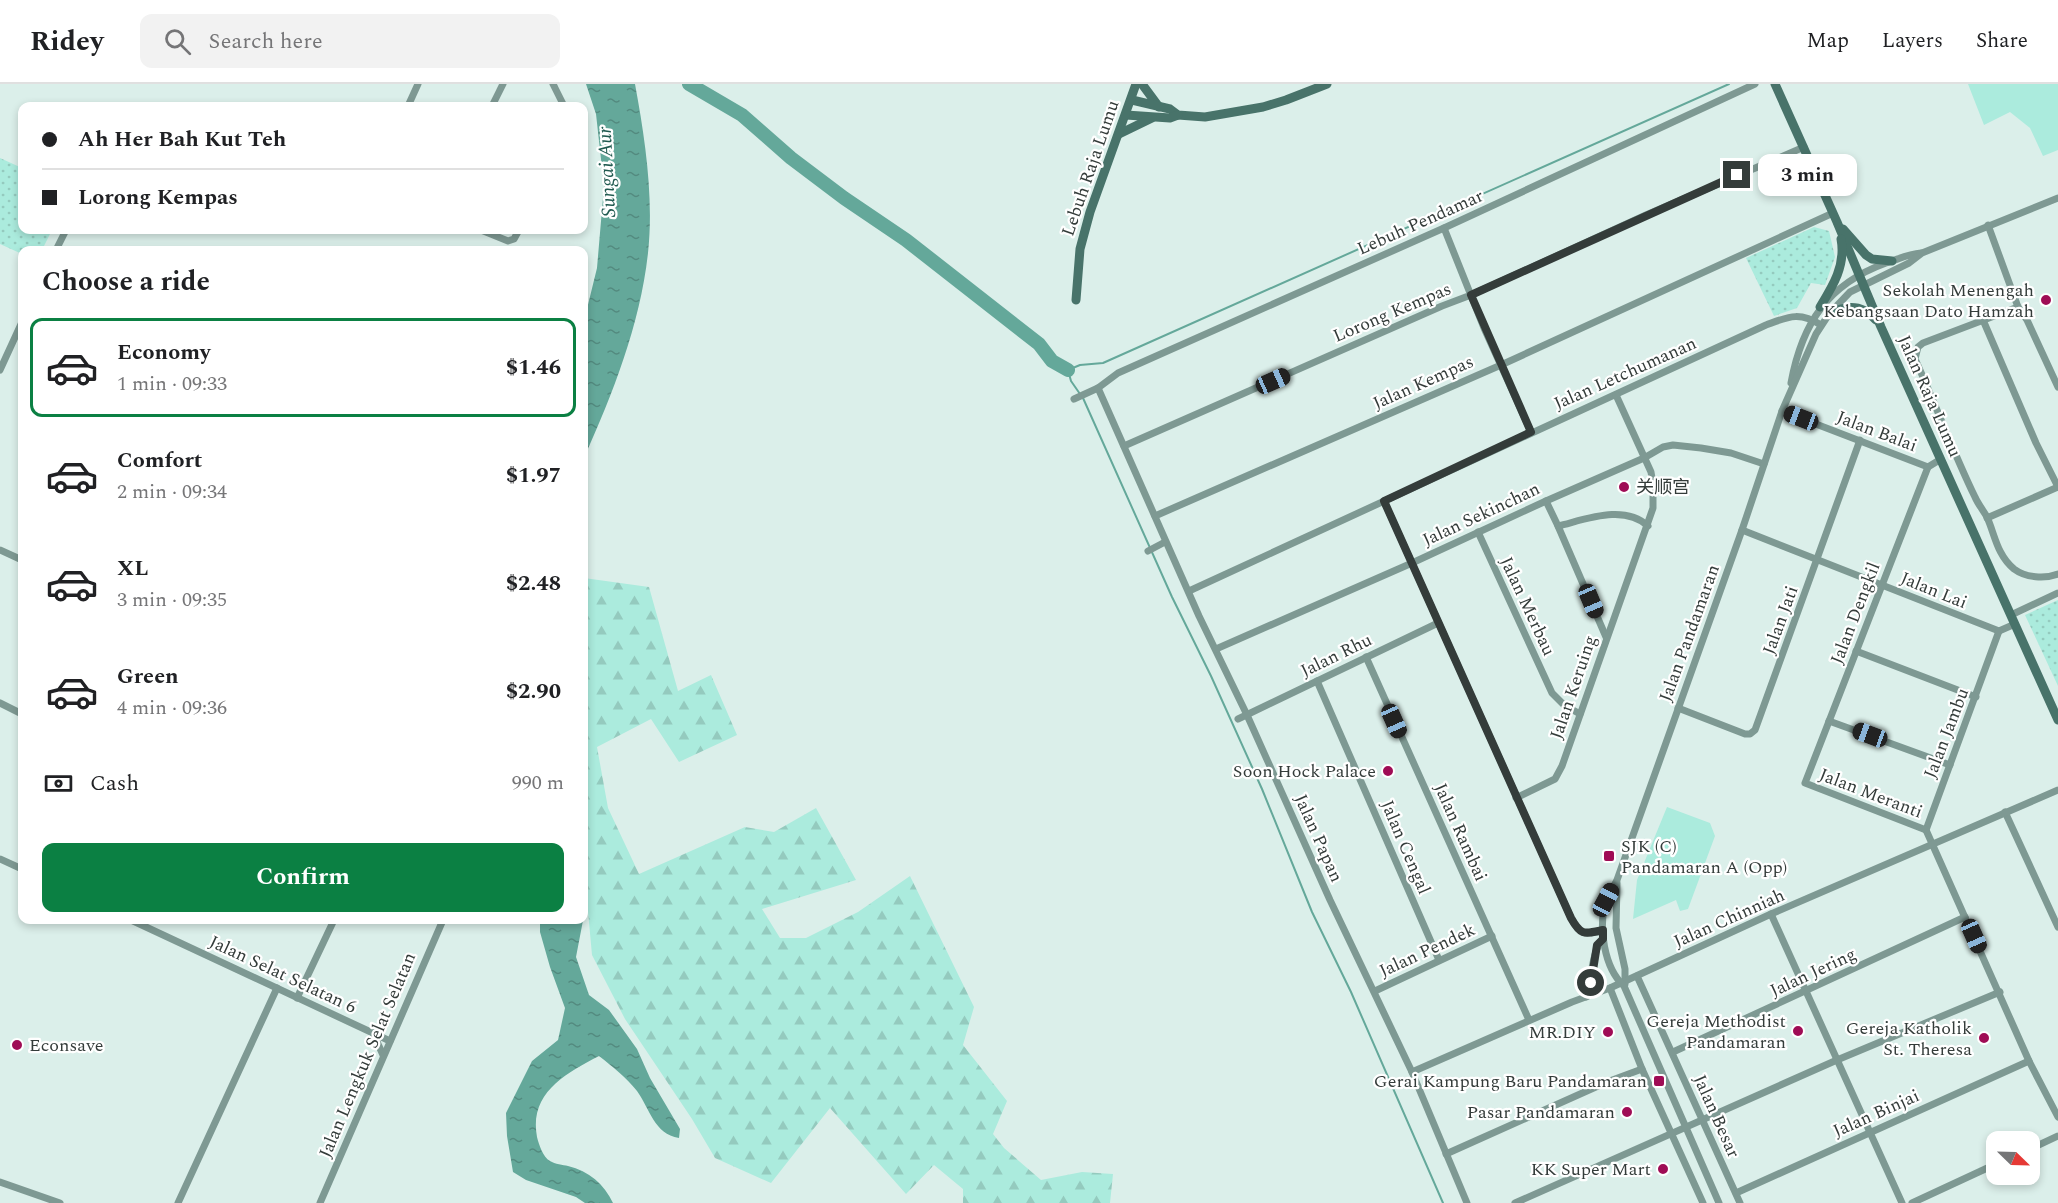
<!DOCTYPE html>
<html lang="en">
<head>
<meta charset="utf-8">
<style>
	:root { --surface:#fff; --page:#f2f2f2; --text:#202124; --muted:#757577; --line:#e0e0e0; --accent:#0b8043 }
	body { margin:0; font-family:Spectral,"Noto Sans SC",serif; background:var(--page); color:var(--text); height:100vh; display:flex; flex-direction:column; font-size:22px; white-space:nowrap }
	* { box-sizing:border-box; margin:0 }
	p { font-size:20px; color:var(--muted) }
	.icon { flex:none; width:33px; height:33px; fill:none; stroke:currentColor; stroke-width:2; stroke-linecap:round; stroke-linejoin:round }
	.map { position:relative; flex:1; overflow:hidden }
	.panel { position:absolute; left:18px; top:162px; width:570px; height:678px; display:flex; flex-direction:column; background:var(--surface); border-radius:12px; box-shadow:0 3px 9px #0003 }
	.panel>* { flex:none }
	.top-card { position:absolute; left:18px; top:18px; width:570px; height:132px; border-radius:12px; box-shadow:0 3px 9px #0003; display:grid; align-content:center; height:132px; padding:0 24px; background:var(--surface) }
	.needle { width:39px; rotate:113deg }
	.buttons { position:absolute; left:1986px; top:1047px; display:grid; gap:12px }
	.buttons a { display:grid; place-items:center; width:54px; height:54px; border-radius:12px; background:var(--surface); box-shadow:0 3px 9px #0003; font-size:30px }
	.end { position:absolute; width:27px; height:27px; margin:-14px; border:8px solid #343c3a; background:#fff; box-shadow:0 0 0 3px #fff }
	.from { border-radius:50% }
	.bubble { position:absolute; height:42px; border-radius:12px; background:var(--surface); box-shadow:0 3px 9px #0003; font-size:20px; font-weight:700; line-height:42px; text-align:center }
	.car { position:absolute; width:18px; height:36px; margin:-18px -9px; border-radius:8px; box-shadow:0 0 4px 2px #0007; background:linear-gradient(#222 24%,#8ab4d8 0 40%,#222 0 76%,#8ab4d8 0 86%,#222 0) }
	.top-card b { display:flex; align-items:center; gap:21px; height:57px; font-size:22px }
	.top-card b+b { border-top:2px solid var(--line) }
	.top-card i { width:15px; height:15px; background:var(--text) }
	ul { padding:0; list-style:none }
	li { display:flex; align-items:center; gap:18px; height:99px; margin:0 12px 9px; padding:0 12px; border:3px solid transparent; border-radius:12px }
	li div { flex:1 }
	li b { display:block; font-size:22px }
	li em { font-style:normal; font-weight:700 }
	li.current { border-color:var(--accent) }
	li>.icon { width:54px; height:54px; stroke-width:1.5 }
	h2 { padding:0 24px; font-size:27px; line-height:72px }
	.pay { display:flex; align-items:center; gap:15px; height:66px; padding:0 24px; font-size:22px }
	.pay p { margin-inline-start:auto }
	.button { display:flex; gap:12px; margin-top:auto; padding:12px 24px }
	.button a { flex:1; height:69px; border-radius:12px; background:var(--accent); color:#fff; font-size:24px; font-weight:700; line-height:69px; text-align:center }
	header { display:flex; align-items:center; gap:36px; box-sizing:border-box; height:84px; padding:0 30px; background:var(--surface); border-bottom:2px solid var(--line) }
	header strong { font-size:28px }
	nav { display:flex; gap:33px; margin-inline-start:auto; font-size:21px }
	.search { width:420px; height:54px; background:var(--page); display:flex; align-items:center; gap:15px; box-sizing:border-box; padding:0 21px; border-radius:12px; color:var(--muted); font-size:22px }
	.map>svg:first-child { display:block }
	.grass { fill:url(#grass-dots) }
	.forest { fill:url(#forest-firs) }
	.pitch { fill:#abebdd }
	.water { fill:url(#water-ripples) }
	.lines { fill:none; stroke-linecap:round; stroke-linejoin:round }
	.stream { stroke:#64a89a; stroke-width:2 }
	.river { stroke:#64a89a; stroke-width:14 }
	.street { stroke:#7e9993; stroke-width:7 }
	.secondary { stroke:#48736a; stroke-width:9 }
	.route { stroke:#343c3a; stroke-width:8 }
	.poi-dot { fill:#9f0c55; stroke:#fff; stroke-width:2 }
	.labels { text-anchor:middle; stroke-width:4.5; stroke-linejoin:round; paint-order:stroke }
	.street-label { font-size:18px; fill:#343c3a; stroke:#fff }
	.poi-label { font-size:18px; fill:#343c3a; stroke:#fff; text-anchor:end }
	.water-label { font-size:20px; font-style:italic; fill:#215a50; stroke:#fff }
</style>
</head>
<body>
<header>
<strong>Ridey</strong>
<div class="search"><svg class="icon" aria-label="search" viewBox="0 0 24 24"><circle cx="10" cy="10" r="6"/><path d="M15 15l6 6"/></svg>Search here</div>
<nav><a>Map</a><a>Layers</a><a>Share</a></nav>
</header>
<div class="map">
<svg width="2058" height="1119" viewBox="0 0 2058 1119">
	<defs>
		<pattern id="grass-dots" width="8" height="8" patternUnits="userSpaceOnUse" patternTransform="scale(1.5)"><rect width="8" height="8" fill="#abebdd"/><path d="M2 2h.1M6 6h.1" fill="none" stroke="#94cabe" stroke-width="1.8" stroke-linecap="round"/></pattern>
		<pattern id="forest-firs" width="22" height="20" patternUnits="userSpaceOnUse" patternTransform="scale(1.5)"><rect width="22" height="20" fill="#abebdd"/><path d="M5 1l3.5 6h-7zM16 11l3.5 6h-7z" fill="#94cabe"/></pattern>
		<pattern id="water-ripples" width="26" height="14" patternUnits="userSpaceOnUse" patternTransform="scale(1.5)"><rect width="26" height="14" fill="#64a89a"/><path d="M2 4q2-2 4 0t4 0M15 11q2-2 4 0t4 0" fill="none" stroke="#538a7f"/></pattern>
	</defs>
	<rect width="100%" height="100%" fill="#dbefea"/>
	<g class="grass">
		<path d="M0,74L22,84V146H52L42,166H22V170L0,160Z"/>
		<path d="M1814,143L1829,147L1835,173L1825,201L1811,199L1797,224L1774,232L1746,174Z"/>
		<path d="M2058,516V602L2025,531Z"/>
	</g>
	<path class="forest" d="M584,494L649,503L678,607L711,591L737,651L679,678L651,635L597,663L608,724L639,790L745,743L774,748L816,724L856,796L762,825L780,854H806L858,828L910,792L974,923L963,961L1007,1017L993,1050L1004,1064L1041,1096L1082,1088L1113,1090L1110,1119H963V1105L934,1081L906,1110L830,1024L771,1099L715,1074L692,1035L625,935L592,871L584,784Z"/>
	<g class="pitch">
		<path d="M1968,0H2058V66L2043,72L2030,44L2010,28L1984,41Z"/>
		<path d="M1667,723L1710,739L1715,752L1688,825L1680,827L1676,816L1633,835L1637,796Z"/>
	</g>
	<g class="water">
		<path d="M586,0H635C645,54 654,114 648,169C640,241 613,309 584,374V237L597,184L604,102L596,30Z"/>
		<path d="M584,807L585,826L576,873L589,911L609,926L637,965L650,994L680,1045L679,1054C654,1050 650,1025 637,1007C626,993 613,983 599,972C564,990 529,1010 537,1053C539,1061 543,1073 550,1077C555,1080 563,1081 568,1082C589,1087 604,1100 613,1119H585L576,1113L526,1096L513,1088L507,1052L506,1029L532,977L558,956L565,924L550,883L540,848V836H584Z"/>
	</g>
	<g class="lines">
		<g class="stream">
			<path d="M1080,310L1071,297L1068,286L1080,281L1103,279L1729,0"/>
			<path d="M1083,314L1172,513L1211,592L1262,705L1312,828L1351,908L1443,1119"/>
		</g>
		<path class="river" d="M689,0L742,31L791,74L844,114L906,156L1039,260L1052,277L1068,286"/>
		<g class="street">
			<path d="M553,0L564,22"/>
			<path d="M408,22L418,0"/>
			<path d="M492,22L503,0"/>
			<path d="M1988,141L2018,223L2027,236L2058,303"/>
			<path d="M1444,144L1484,244L1531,348"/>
			<path d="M481,146L508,157L514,155L519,146"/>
			<path d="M56,166L66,146"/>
			<path d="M2018,223L1923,259L1918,263L1915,275C1936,321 1953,368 1975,413C1978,420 1983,426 1987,433C1995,451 1997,471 2014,485C2026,494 2045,495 2058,490"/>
			<path d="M1983,236L2036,359L2058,403"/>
			<path d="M0,286L22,238"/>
			<path d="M1791,299C1802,239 1828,200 1886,179C1899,175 1908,170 1921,169"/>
			<path d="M1098,304L1199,532L1247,631L1330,816L1412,988L1467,1119"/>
			<path d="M1074,315L1098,304L1118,289L1444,144L1755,0"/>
			<path d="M1782,327L1928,383"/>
			<path d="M1124,362L1442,222L1471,211L1646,131L1804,63"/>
			<path d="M1384,417L1571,834C1581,852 1584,850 1603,847"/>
			<path d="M1546,417L1558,442L1606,553"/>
			<path d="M1155,432L1501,281L1833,129"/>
			<path d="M1987,434L2058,403"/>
			<path d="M1558,442C1587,435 1624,420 1648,442"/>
			<path d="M1742,446L1999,547L2015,540"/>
			<path d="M1478,448L1552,609L1564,621L1580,630"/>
			<path d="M0,466L22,476"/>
			<path d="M1148,467L1165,458"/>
			<path d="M1189,507L1766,241C1788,233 1799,227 1821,241"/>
			<path d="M2011,531L2058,509"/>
			<path d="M1999,547L1926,746L2029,977L2058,1033"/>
			<path d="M1216,565L1412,479L1546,417L1644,374L1663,363L1673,361L1701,364L1731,369L1764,380"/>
			<path d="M1856,567L1976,613"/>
			<path d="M1366,573L1529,936"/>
			<path d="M1317,597L1439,876"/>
			<path d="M0,619L22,630"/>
			<path d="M1678,624L1745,650H1750L1755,646L1860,356"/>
			<path d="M1238,635L1438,539"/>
			<path d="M1829,637L1950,681"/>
			<path d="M1516,714L1555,695L1562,682L1653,424V400L1651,388L1616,311"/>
			<path d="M2005,728L2058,843"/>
			<path d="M1926,746L1805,699L1928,383L1941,375"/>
			<path d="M0,775L22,785"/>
			<path d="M1617,799L1616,844L1625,885V900"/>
			<path d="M1771,830L1902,1119"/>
			<path d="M131,836L390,957"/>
			<path d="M1637,892L1740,1119"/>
			<path d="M1610,904L1642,985L1703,1119"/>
			<path d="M1375,907L1492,852"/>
			<path d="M1586,913C1592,896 1591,868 1603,855"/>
			<path d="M297,914L334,836"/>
			<path d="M373,949L383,971"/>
			<path d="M1673,968L1965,833"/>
			<path d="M1412,988L1572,918L1610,904L1771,830L2058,706"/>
			<path d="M2030,1065L2058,1052"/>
			<path d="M1446,1070L1607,998L1642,985"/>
			<path d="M0,1098L60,1119"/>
			<path d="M1736,1109L2029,977"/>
			<path d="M178,1119L277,904"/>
			<path d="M320,1119L443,836"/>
			<path d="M1515,1119L1837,976L2000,908"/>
			<path d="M1719,1119L1624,902C1604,884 1598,843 1606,817C1608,810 1614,803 1617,796L1742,446L1782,327L1816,250L1829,230L1850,208L1909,179L1922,169L2058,114"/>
			<path d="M1912,1119L1996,1080"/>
		</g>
		<g class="secondary">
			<path d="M1142,0L1159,23"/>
			<path d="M1775,0L1837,138L1881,243L2058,636"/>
			<path d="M1132,16L1170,25L1178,31L1205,33L1263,23L1286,16L1327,0"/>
			<path d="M1126,31L1170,34L1178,31"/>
			<path d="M1119,50L1152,34"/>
			<path d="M1843,145L1866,171L1872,175L1892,177"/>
			<path d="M1076,216L1080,165L1090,128L1136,0"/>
			<path d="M1820,223C1833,202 1846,181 1841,155"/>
			<path d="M1829,230C1846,221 1862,220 1876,236"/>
		</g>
	</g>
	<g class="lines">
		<path class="route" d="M1591,899L1597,861L1603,855V846C1584,850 1581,852 1571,834L1384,417L1531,348L1471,211L1737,91"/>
	</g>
	<g class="poi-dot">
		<circle cx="2046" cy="216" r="6"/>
		<circle cx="1624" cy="403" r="6"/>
		<circle cx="1388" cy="687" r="6"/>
		<rect x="1603" y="766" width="12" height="12" rx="3"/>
		<circle cx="1798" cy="947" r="6"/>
		<circle cx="1608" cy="948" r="6"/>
		<circle cx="1984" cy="954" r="6"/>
		<circle cx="17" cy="961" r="6"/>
		<rect x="1653" y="991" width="12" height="12" rx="3"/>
		<circle cx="1627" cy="1028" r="6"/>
		<circle cx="1663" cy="1085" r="6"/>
	</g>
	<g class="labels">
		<g class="street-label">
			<text transform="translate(1090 84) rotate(-71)" y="6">Lebuh Raja Lumu</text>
			<text transform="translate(1420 138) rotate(-24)" y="6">Lebuh Pendamar</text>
			<text transform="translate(1392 228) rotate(-23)" y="6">Lorong Kempas</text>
			<text transform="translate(1625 289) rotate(-24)" y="6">Jalan Letchumanan</text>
			<text transform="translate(1423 298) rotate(-24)" y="6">Jalan Kempas</text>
			<text transform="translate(1930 312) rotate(66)" y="6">Jalan Raja Lumu</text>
			<text transform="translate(1877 347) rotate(21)" y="6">Jalan Balai</text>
			<text transform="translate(1481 430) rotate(-25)" y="6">Jalan Sekinchan</text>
			<text transform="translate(1934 506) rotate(22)" y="6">Jalan Lai</text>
			<text transform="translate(1528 522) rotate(65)" y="6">Jalan Merbau</text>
			<text transform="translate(1855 529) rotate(-69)" y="6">Jalan Dengkil</text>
			<text transform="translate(1780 536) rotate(-70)" y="6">Jalan Jati</text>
			<text transform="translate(1689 549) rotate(-70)" y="6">Jalan Pandamaran</text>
			<text transform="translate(1336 571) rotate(-26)" y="6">Jalan Rhu</text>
			<text transform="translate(1573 603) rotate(-71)" y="6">Jalan Keruing</text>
			<text transform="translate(1946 649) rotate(-69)" y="6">Jalan Jambu</text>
			<text transform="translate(1871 709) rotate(21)" y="6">Jalan Meranti</text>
			<text transform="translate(1461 748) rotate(66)" y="6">Jalan Rambai</text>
			<text transform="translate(1319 754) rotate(66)" y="6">Jalan Papan</text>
			<text transform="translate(1406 763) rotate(67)" y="6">Jalan Cengal</text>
			<text transform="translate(1729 834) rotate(-24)" y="6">Jalan Chinniah</text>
			<text transform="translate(1427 866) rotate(-25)" y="6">Jalan Pendek</text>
			<text transform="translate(1813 888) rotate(-25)" y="6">Jalan Jering</text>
			<text transform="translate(283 890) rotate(25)" y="6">Jalan Selat Selatan 6</text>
			<text transform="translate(367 971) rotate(-67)" y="6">Jalan Lengkuk Selat Selatan</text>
			<text transform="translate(1876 1029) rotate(-24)" y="6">Jalan Binjai</text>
			<text transform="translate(1717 1032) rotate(66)" y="6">Jalan Besar</text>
		</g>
		<g class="poi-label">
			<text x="2034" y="212">Sekolah Menengah<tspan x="2034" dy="21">Kebangsaan Dato Hamzah</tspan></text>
			<text x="1636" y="409" text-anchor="start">关顺宫</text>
			<text x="1376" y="693">Soon Hock Palace</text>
			<text x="1621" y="768" text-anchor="start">SJK (C)<tspan x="1621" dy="21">Pandamaran A (Opp)</tspan></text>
			<text x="1786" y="943">Gereja Methodist<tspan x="1786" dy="21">Pandamaran</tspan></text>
			<text x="1972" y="950">Gereja Katholik<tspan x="1972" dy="21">St. Theresa</tspan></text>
			<text x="1596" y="954">MR.DIY</text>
			<text x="29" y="967" text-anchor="start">Econsave</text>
			<text x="1647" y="1003">Gerai Kampung Baru Pandamaran</text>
			<text x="1615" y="1034">Pasar Pandamaran</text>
			<text x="1651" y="1091">KK Super Mart</text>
		</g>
		<g class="water-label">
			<text transform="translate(606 88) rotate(-93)" y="7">Sungai Aur</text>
		</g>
	</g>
</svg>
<div class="buttons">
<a><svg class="needle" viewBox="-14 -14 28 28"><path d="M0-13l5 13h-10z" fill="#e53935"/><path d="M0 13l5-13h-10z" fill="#757577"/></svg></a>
</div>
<i class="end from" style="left:1591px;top:899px"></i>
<i class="end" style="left:1737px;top:91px"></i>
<div class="bubble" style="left:1758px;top:70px;width:99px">3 min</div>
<i class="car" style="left:1273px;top:297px;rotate:66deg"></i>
<i class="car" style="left:1801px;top:334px;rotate:291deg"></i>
<i class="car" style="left:1591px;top:517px;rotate:157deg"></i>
<i class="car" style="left:1394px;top:637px;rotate:156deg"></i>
<i class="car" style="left:1870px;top:651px;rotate:290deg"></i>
<i class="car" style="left:1606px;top:816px;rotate:28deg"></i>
<i class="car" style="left:1974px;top:852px;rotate:156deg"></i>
<div class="top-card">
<b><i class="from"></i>Ah Her Bah Kut Teh</b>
<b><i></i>Lorong Kempas</b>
</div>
<section class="panel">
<h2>Choose a ride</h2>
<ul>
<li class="current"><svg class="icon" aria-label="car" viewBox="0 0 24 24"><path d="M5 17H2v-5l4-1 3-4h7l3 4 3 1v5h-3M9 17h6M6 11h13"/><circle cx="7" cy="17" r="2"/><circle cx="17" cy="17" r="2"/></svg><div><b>Economy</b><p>1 min · 09:33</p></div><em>$1.46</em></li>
<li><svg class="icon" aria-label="car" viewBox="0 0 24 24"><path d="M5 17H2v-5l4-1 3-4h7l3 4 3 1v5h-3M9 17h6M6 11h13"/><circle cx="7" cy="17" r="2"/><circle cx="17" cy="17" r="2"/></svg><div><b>Comfort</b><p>2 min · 09:34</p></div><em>$1.97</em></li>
<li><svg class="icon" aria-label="car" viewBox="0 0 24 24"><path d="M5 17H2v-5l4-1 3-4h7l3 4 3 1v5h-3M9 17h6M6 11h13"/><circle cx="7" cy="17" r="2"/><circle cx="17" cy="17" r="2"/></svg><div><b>XL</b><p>3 min · 09:35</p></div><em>$2.48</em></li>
<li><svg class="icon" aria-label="car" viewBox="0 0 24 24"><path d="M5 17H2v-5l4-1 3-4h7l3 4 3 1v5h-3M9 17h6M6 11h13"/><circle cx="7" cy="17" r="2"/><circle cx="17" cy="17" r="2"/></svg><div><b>Green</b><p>4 min · 09:36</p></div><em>$2.90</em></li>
</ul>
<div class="pay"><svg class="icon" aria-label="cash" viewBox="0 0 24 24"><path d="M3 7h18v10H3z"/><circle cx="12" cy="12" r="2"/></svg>Cash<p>990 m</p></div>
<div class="button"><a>Confirm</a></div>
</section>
</div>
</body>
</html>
